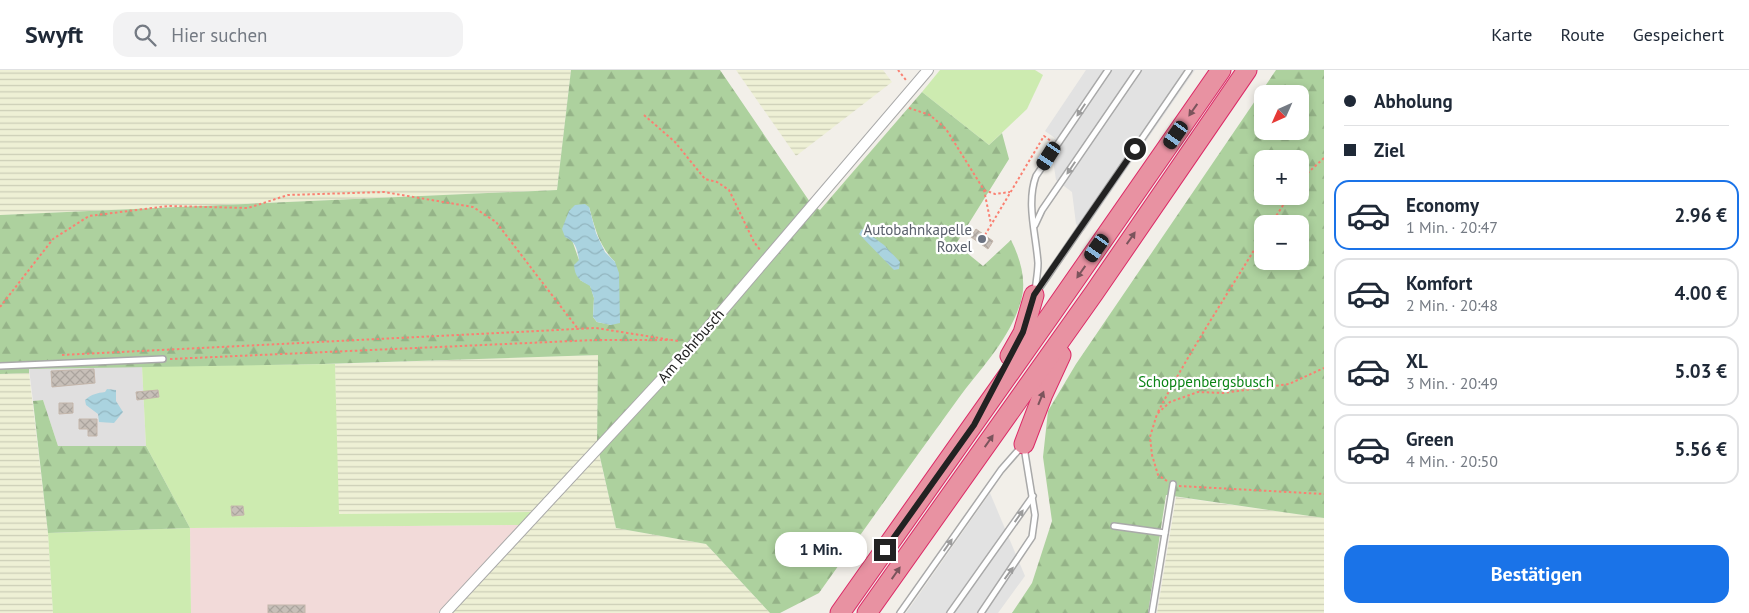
<!DOCTYPE html>
<html lang="de">
<head>
<meta charset="utf-8">
<style>
	:root { --surface:#fff; --page:#f2f2f3; --text:#1f2937; --muted:#747a83; --line:#e0e1e3; --accent:#1a73e8 }
	body { margin:0; font-family:"PT Sans",sans-serif; background:var(--page); color:var(--text); height:100vh; display:flex; flex-direction:column; font-size:19px; white-space:nowrap }
	* { box-sizing:border-box; margin:0 }
	p { font-size:16px; color:var(--muted) }
	.icon { flex:none; width:28px; height:28px; fill:none; stroke:currentColor; stroke-width:2; stroke-linecap:round; stroke-linejoin:round }
	.map { position:relative; flex:1; overflow:hidden }
	.drawer { display:flex; flex-direction:column; background:var(--surface); width:425px }
	.drawer>* { flex:none }
	.guide { display:grid; align-content:center; height:110px; padding:0 20px; background:var(--surface) }
	.needle { width:32px; rotate:225deg }
	.controls { position:absolute; left:1254px; top:15px; display:grid; gap:10px }
	.controls a { display:grid; place-items:center; width:55px; height:55px; border-radius:10px; background:var(--surface); box-shadow:0 2px 8px #0003; font-size:25px }
	.end { position:absolute; width:22px; height:22px; margin:-11px; border:6px solid #222; background:#fff; box-shadow:0 0 0 2px #fff }
	.from { border-radius:50% }
	.bubble { position:absolute; height:35px; border-radius:15px; background:var(--surface); box-shadow:0 2px 8px #0003; font-size:16px; font-weight:600; line-height:35px; text-align:center }
	.car { position:absolute; width:15px; height:30px; margin:-15px -8px; border-radius:6px; box-shadow:0 0 4px 1px #0007; background:linear-gradient(#222 24%,#8ab4d8 0 40%,#222 0 76%,#8ab4d8 0 86%,#222 0) }
	.guide b { display:flex; align-items:center; gap:18px; height:48px; font-size:19px }
	.guide b+b { border-top:1px solid var(--line) }
	.guide i { width:12px; height:12px; background:var(--text) }
	ul { padding:0; list-style:none }
	li { display:flex; align-items:center; gap:15px; height:70px; margin:0 10px 8px; padding:0 10px; border:2px solid var(--line); border-radius:15px }
	li div { flex:1 }
	li b { display:block; font-size:19px }
	li em { font-style:normal; font-weight:600 }
	li.current { border-color:var(--accent) }
	li>.icon { width:45px; height:45px; stroke-width:1.5 }
	.button { display:flex; gap:10px; margin-top:auto; padding:10px 20px }
	.button a { flex:1; height:58px; border-radius:15px; background:var(--accent); color:#fff; font-size:20px; font-weight:600; line-height:58px; text-align:center }
	header { display:flex; align-items:center; gap:30px; box-sizing:border-box; height:70px; padding:0 25px; background:var(--surface); border-bottom:1px solid var(--line) }
	header strong { font-size:24px }
	nav { display:flex; gap:28px; margin-inline-start:auto; font-size:18px }
	.search { width:350px; height:45px; background:var(--page); display:flex; align-items:center; gap:12px; box-sizing:border-box; padding:0 18px; border-radius:15px; color:var(--muted); font-size:19px }
	main { display:flex; flex:1; min-height:0 }
	.map>svg:first-child { display:block }
	.residential { fill:#e0dfdf }
	.commercial { fill:#f2dad9 }
	.farmland { fill:url(#farmland-rules) }
	.grass { fill:#cdebb0 }
	.forest { fill:url(#forest-firs); fill-rule:evenodd }
	.parking { fill:#e2e2e2 }
	.water { fill:url(#water-waves) }
	.building { fill:url(#building-cross-hatch); stroke:#c4b6ab }
	.lines { fill:none; stroke-linecap:round; stroke-linejoin:round }
	.service-casing { stroke:#a9a9a9; stroke-width:8 }
	.minor-casing { stroke:#a9a9a9; stroke-width:12 }
	.motorway-casing { stroke:#dc2a67; stroke-width:21 }
	.path { stroke:#fa8072; stroke-width:2; stroke-dasharray:2.5 2.5; stroke-linecap:butt }
	.service { stroke:#fff; stroke-width:5 }
	.minor { stroke:#fff; stroke-width:10 }
	.motorway { stroke:#e892a2; stroke-width:19 }
	.oneway { fill:#9c9c9c }
	.oneway2 { fill:#7b545c }
	.route { stroke:#222; stroke-width:6 }
	.worship-dot { fill:#6b7280; stroke:#fff; stroke-width:2 }
	.labels { text-anchor:middle; stroke-width:4.5; stroke-linejoin:round; paint-order:stroke }
	.worship-label { font-size:15px; fill:#5b616d; stroke:#fff; text-anchor:end }
	.street-label { font-size:15px; fill:#222; stroke:#fff }
	.park-label { font-size:15px; fill:#0c8416; stroke:#fff }
</style>
</head>
<body>
<header>
<strong>Swyft</strong>
<div class="search"><svg class="icon" aria-label="search" viewBox="0 0 24 24"><circle cx="10" cy="10" r="6"/><path d="M15 15l6 6"/></svg>Hier suchen</div>
<nav><a>Karte</a><a>Route</a><a>Gespeichert</a></nav>
</header>
<main>
<div class="map">
<svg width="1324" height="543" viewBox="0 0 1324 543">
	<defs>
		<pattern id="farmland-rules" width="6" height="5" patternUnits="userSpaceOnUse" patternTransform="scale(1.25)"><rect width="6" height="5" fill="#eef0d5"/><path d="M0 2.5h6" fill="none" stroke="#ccceb7"/></pattern>
		<pattern id="forest-firs" width="22" height="20" patternUnits="userSpaceOnUse" patternTransform="scale(1.25)"><rect width="22" height="20" fill="#add19e"/><path d="M5 1l3.5 6h-7zM16 11l3.5 6h-7z" fill="#95b388"/></pattern>
		<pattern id="water-waves" width="16" height="10" patternUnits="userSpaceOnUse" patternTransform="scale(1.25)"><rect width="16" height="10" fill="#aad3df"/><path d="M0 5q4-4 8 0t8 0" fill="none" stroke="#92b5bf"/></pattern>
		<pattern id="building-cross-hatch" width="8" height="8" patternUnits="userSpaceOnUse" patternTransform="scale(1.25)"><rect width="8" height="8" fill="#c7bfb8"/><path d="M0 0l8 8M0 8l8-8" fill="none" stroke="#aba49e"/></pattern>
	</defs>
	<rect width="100%" height="100%" fill="#f2efe9"/>
	<path class="residential" d="M142,296L146,376H58L43,330L33,331L29,299Z"/>
	<path class="commercial" d="M521,455L438,543H191L190,458Z"/>
	<g class="farmland">
		<path d="M0,0H571L557,120L0,145Z"/>
		<path d="M736,0H883L892,12L796,86Z"/>
		<path d="M598,285L597,374L534,442L338,444L335,294Z"/>
		<path d="M29,303L48,463L53,543H0V304Z"/>
		<path d="M599,384L616,458L706,474L770,543H450Z"/>
		<path d="M1176,427L1324,448V543H1157Z"/>
	</g>
	<g class="grass">
		<path d="M940,0H1035L1043,5L1027,39L989,75L922,22Z"/>
		<path d="M335,294L339,444L534,442L521,455L190,458L191,543H53L48,463L190,458L146,376L142,296Z"/>
	</g>
	<g class="forest">
		<path d="M571,0H720L812,135L820,140L922,22L989,75L1002,63L1009,89L956,174L983,196L1011,170C1020,188 1027,210 1021,231C1010,269 981,298 958,329C911,394 865,458 819,523L780,543H770L706,474L616,458L597,374L598,285L323,294L29,299V303L0,304V145L557,120ZM589,137C595,158 599,176 615,192L611,255L597,252L593,247L594,228L590,215L580,210L579,190L572,170Z"/>
		<path d="M1276,0H1324V448L1166,425L1148,543H1012L1032,513L1052,451L1043,387L1048,341L1076,294ZM1262,24H1300V61H1262ZM1262,89H1300V126H1262ZM1262,154H1300V191H1262Z"/>
		<path d="M43,330L58,376H146L190,458L48,463L33,331Z"/>
	</g>
	<g class="parking">
		<path d="M1086,0H1195L1084,161L1076,154L1072,122L1056,110L1053,90L1045,84L1055,68L1045,61Z"/>
		<path d="M990,423L1025,506L998,543H906Z"/>
	</g>
	<g class="water">
		<path d="M585,134L589,137L596,163L605,182L615,192L619,203L620,253L611,255L597,252L593,247L594,228L590,216C579,210 575,207 574,195L579,190C577,179 576,172 565,167L562,159L569,141L575,135Z"/>
		<path d="M862,159L884,175L900,192L899,199L894,200L859,164Z"/>
		<path d="M107,319L116,320V331L123,342L114,353L99,352L98,344L86,335L85,330C92,324 97,323 105,322Z"/>
	</g>
	<g class="building">
		<path d="M976,159L993,171L988,179L971,167Z"/>
		<path d="M94,299L95,313L52,317L51,301Z"/>
		<path d="M158,320L159,327L137,330L136,322Z"/>
		<path d="M59,333H73V343L59,344Z"/>
		<path d="M79,349H97V366H88V359H79Z"/>
		<path d="M231,436H243L244,445L232,446Z"/>
		<rect x="268" y="535" width="37" height="8"/>
	</g>
	<g class="lines">
		<defs>
			<g id="service">
				<path d="M1035,155L1042,140L1138,0"/>
				<path d="M1035,221C1036,212 1038,202 1038,193C1036,164 1026,133 1036,106L1108,0"/>
				<path d="M1036,223L1189,0"/>
				<path d="M0,296L163,289"/>
				<path d="M1114,456L1165,463"/>
				<path d="M900,543L1001,400L1022,376"/>
				<path d="M950,543L1033,426"/>
				<path d="M981,543L1032,467L1035,445L1024,377"/>
				<path d="M1152,543L1173,414"/>
			</g>
			<path id="minor" d="M445,543L688,281L928,0"/>
			<g id="motorway">
				<path d="M1010,286L1023,263L1034,225"/>
				<path d="M1024,374L1043,324L1061,285"/>
				<path d="M840,543L1052,243L1221,0"/>
				<path d="M867,543L1094,223L1247,0"/>
			</g>
		</defs>
		<use href="#service" class="service-casing"/>
		<use href="#minor" class="minor-casing"/>
		<use href="#motorway" class="motorway-casing"/>
		<g class="path">
			<path d="M898,0L906,10"/>
			<path d="M909,38L930,45L946,59L984,120L991,154"/>
			<path d="M644,45L675,72L705,109L717,112L729,120L754,172L761,181"/>
			<path d="M1300,110L1324,88"/>
			<path d="M984,120L995,124L1010,122"/>
			<path d="M1271,154L1289,126"/>
			<path d="M985,165L1044,66L1051,71"/>
			<path d="M0,237L53,169L89,146L168,136L248,138L288,125L384,122L473,137L496,152L578,259"/>
			<path d="M62,285L596,258L678,271"/>
			<path d="M170,289L595,270H670"/>
			<path d="M1158,342C1189,282 1227,225 1262,167"/>
			<path d="M1167,411L1158,405L1152,385L1150,367L1157,344L1170,332L1198,322L1223,323L1289,314L1324,298"/>
			<path d="M1179,416L1324,424"/>
		</g>
		<use href="#service" class="service"/>
		<use href="#minor" class="minor"/>
		<use href="#motorway" class="motorway"/>
	</g>
	<defs><path id="oneway-solid" d="M-6-.8H1V-3.2L6.5 0L1 3.2V.8H-6Z" transform="scale(1.25)"/></defs>
	<g class="oneway">
		<use href="#oneway-solid" transform="translate(1081 40) rotate(124)"/>
		<use href="#oneway-solid" transform="translate(1071 98) rotate(124)"/>
		<use href="#oneway-solid" transform="translate(1019 446) rotate(-55)"/>
		<use href="#oneway-solid" transform="translate(948 475) rotate(-55)"/>
		<use href="#oneway-solid" transform="translate(1009 503) rotate(-54)"/>
	</g>
	<g class="oneway2">
		<use href="#oneway-solid" transform="translate(1193 40) rotate(125)"/>
		<use href="#oneway-solid" transform="translate(1131 168) rotate(-55)"/>
		<use href="#oneway-solid" transform="translate(1081 202) rotate(125)"/>
		<use href="#oneway-solid" transform="translate(1041 328) rotate(-68)"/>
		<use href="#oneway-solid" transform="translate(989 371) rotate(-55)"/>
		<use href="#oneway-solid" transform="translate(896 503) rotate(-55)"/>
	</g>
	<g class="lines">
		<path class="route" d="M885,480L974,355L1023,262L1034,225L1135,79"/>
	</g>
	<circle class="worship-dot" cx="982" cy="169" r="5"/>
	<g class="labels">
		<g class="worship-label">
			<text x="972" y="165">Autobahnkapelle<tspan x="972" dy="17">Roxel</tspan></text>
		</g>
		<g class="street-label">
			<text transform="translate(691 276) rotate(-49)" y="5">Am Rohrbusch</text>
		</g>
		<g class="park-label">
			<text x="1206" y="317">Schoppenbergsbusch</text>
		</g>
	</g>
</svg>
<div class="controls">
<a><svg class="needle" viewBox="-14 -14 28 28"><path d="M0-13l5 13h-10z" fill="#e53935"/><path d="M0 13l5-13h-10z" fill="#747a83"/></svg></a>
<a>+</a>
<a>−</a>
</div>
<i class="end from" style="left:1135px;top:79px"></i>
<i class="end" style="left:885px;top:480px"></i>
<div class="bubble" style="left:775px;top:462px;width:92px">1 Min.</div>
<i class="car" style="left:1176px;top:65px;rotate:215deg"></i>
<i class="car" style="left:1049px;top:86px;rotate:213deg"></i>
<i class="car" style="left:1097px;top:178px;rotate:215deg"></i>
</div>
<section class="drawer">
<div class="guide">
<b><i class="from"></i>Abholung</b>
<b><i></i>Ziel</b>
</div>
<ul>
<li class="current"><svg class="icon" aria-label="car" viewBox="0 0 24 24"><path d="M5 17H2v-5l4-1 3-4h7l3 4 3 1v5h-3M9 17h6M6 11h13"/><circle cx="7" cy="17" r="2"/><circle cx="17" cy="17" r="2"/></svg><div><b>Economy</b><p>1 Min. · 20:47</p></div><em>2.96 €</em></li>
<li><svg class="icon" aria-label="car" viewBox="0 0 24 24"><path d="M5 17H2v-5l4-1 3-4h7l3 4 3 1v5h-3M9 17h6M6 11h13"/><circle cx="7" cy="17" r="2"/><circle cx="17" cy="17" r="2"/></svg><div><b>Komfort</b><p>2 Min. · 20:48</p></div><em>4.00 €</em></li>
<li><svg class="icon" aria-label="car" viewBox="0 0 24 24"><path d="M5 17H2v-5l4-1 3-4h7l3 4 3 1v5h-3M9 17h6M6 11h13"/><circle cx="7" cy="17" r="2"/><circle cx="17" cy="17" r="2"/></svg><div><b>XL</b><p>3 Min. · 20:49</p></div><em>5.03 €</em></li>
<li><svg class="icon" aria-label="car" viewBox="0 0 24 24"><path d="M5 17H2v-5l4-1 3-4h7l3 4 3 1v5h-3M9 17h6M6 11h13"/><circle cx="7" cy="17" r="2"/><circle cx="17" cy="17" r="2"/></svg><div><b>Green</b><p>4 Min. · 20:50</p></div><em>5.56 €</em></li>
</ul>
<div class="button"><a>Bestätigen</a></div>
</section>
</main>
</body>
</html>
